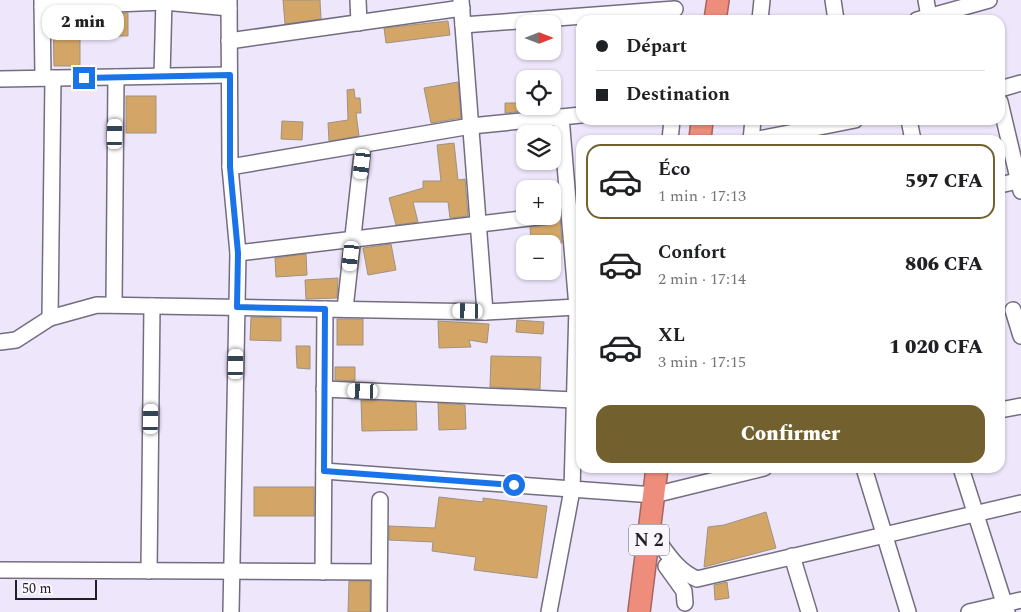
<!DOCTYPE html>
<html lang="fr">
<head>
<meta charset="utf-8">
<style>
	:root { --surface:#fff; --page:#f2f2f2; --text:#202124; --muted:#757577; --line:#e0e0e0; --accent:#72602f }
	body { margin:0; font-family:Spectral,serif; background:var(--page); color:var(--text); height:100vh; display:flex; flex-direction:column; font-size:19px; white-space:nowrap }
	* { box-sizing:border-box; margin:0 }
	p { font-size:16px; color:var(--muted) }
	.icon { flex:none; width:28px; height:28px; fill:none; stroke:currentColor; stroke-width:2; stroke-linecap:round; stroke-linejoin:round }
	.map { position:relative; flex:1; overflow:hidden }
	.drawer { position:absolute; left:576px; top:135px; width:429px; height:338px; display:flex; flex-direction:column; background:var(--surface); border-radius:15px; box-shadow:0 1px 4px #0004 }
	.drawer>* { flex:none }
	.guide { position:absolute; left:576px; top:15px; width:429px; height:110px; border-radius:15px; box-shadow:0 1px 4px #0004; display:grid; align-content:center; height:110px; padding:0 20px; background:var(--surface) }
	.needle { width:32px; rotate:90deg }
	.tools { position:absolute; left:516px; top:15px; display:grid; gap:10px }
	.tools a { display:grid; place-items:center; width:45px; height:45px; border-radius:10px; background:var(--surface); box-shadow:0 1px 4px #0004; font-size:25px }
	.scale { position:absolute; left:15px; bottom:12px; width:82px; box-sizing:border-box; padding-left:5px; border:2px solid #211e26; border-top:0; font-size:14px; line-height:18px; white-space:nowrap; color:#211e26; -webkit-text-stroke:4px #f9f6fe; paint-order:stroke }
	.end { position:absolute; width:22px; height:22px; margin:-11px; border:6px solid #1a73e8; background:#fff; box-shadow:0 0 0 2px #fff }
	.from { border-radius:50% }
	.bubble { position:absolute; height:35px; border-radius:15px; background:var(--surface); box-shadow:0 1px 4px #0004; font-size:16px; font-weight:800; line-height:35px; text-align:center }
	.car { position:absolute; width:15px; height:30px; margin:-15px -8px; border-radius:6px; box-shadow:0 0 4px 1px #0007; background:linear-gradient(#fff 24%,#345 0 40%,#fff 0 76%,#345 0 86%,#fff 0) }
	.guide b { display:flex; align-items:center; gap:18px; height:48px; font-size:19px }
	.guide b+b { border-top:1px solid var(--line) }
	.guide i { width:12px; height:12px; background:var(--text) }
	ul { padding:9px 0 0; list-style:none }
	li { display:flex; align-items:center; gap:15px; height:75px; margin:0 10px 8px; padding:0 10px; border:2px solid transparent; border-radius:15px }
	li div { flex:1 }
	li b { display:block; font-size:19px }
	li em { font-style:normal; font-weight:800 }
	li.active { border-color:var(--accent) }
	li>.icon { width:45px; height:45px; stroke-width:1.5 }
	.primary-button { display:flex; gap:10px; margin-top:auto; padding:10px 20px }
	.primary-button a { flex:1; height:58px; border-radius:15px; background:var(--accent); color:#fff; font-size:20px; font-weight:800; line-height:58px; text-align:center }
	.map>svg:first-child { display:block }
	.building { fill:#d3a667; stroke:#9f9282 }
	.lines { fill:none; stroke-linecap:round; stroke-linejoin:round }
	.minor-casing { stroke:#746d7f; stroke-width:18 }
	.highway-casing { stroke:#a6665d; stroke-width:24 }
	.minor { stroke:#fff; stroke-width:15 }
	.highway { stroke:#ee8d7b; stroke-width:21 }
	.route { stroke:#1a73e8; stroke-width:6 }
	.labels { text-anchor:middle; stroke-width:4; stroke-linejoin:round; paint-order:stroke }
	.shield { fill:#f9f6fe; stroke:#625f67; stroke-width:1 }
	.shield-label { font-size:18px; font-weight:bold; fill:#211e26 }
</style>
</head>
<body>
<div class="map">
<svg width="1021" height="612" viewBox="0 0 1021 612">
	<rect width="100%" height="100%" fill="#eee6fb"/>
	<g class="building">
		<path d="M283,0H320L321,19L285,24Z"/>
		<path d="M128,13V36H104V14Z"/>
		<path d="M80,15V66H54L53,16Z"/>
		<path d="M448,21L450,35L386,43L384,28Z"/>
		<path d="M458,82L461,118L431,123L424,88Z"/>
		<path d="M354,89L355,98H360L361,113H356L359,136L329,141L328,123L348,120L347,90Z"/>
		<rect x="126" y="96" width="30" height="37"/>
		<path d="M505,103H525V106H547V109L505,113Z"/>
		<path d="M282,121L303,122L302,140L281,139Z"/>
		<path d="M454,143L458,180L465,179L468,216L450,218L448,202H413L418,222L396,225L389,198L423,188V181H441L437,145Z"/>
		<path d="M560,217L562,243L531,244L530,227L548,225L555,218Z"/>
		<path d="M391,244L396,270L368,275L363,248Z"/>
		<path d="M306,254L307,275L276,277L275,258Z"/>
		<path d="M338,278L337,298L306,299L305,280Z"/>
		<path d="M251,317L281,318V341L250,340Z"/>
		<rect x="337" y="319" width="26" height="26"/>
		<path d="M517,320L544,322L543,334L516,332Z"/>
		<path d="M438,321L489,324L487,343L469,340L471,347L439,348Z"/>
		<path d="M296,346H310V369L297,368Z"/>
		<path d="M491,356L541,357L540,389L490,387Z"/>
		<path d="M335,367H355V381L335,380Z"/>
		<path d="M361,400L416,402L417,430L362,431Z"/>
		<path d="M438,403L465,405L466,429L439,430Z"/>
		<rect x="254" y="487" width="60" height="29"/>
		<path d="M439,497L483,502V498L547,506L537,578L474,570L476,557L432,551L433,542L389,540V526L435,528Z"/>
		<path d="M766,512L776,548L704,567L708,527L724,525Z"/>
		<path d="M349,581H370V612H348Z"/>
		<path d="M727,582L729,598L715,600L714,585Z"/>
	</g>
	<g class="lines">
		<defs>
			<g id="minor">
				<path d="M42,0L43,78"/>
				<path d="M229,0L230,167L238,253L231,612"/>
				<path d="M358,0L359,23"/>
				<path d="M461,0L485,312"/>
				<path d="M833,0L836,20"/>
				<path d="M926,0L929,17"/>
				<path d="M42,7L164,2L229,8"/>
				<path d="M760,20L762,0"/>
				<path d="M917,20L989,0"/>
				<path d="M463,25L675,9"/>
				<path d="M229,41L462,8"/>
				<path d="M162,76L164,0"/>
				<path d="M0,79L229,75"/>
				<path d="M1000,89L1021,83"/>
				<path d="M1000,102L1021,191"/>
				<path d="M909,120L913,140"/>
				<path d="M670,140L672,120"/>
				<path d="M751,140L753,120"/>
				<path d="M754,140L855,120"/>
				<path d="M230,167L471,126L581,115"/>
				<path d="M1000,185L1021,180"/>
				<path d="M238,253L546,216"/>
				<path d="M114,305L116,77"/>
				<path d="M345,309L363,145"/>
				<path d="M1013,310L1021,336"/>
				<path d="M50,318L53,78"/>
				<path d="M0,342L16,340L50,318L97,305L485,312L577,307L581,304"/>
				<path d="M324,389L574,400"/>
				<path d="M1000,410L1021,406"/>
				<path d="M864,468L908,612"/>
				<path d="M961,468L1007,612"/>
				<path d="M324,471L654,495L764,468"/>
				<path d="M650,530C664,548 675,570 697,579L1021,503"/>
				<path d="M792,556L809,612"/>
				<path d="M666,566L684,591L685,603"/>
				<path d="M0,570L379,572"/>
				<path d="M149,571L152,306"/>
				<path d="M323,572L325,309"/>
				<path d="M379,612L380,500"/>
				<path d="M549,612L572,490L577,307L561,117"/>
				<path d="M969,612L1021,600"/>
			</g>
			<g id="highway">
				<path d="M715,20L718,0"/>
				<path d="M700,140L702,120"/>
				<path d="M639,612L657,468"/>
			</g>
		</defs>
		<use href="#minor" class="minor-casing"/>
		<use href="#highway" class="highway-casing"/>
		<use href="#minor" class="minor"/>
		<use href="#highway" class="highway"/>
	</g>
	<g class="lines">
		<path class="route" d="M84,78L230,75V167L238,253L237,307L325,309L324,471L514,485"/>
	</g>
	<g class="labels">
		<rect class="shield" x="629" y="524.5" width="40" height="31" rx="4"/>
		<g class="shield-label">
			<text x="649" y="546">N 2</text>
		</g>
	</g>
</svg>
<div class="tools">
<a><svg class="needle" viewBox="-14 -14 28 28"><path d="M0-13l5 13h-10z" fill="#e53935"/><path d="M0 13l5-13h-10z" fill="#757577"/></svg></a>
<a><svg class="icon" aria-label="locate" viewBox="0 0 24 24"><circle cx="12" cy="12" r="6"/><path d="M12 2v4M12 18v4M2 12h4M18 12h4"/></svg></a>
<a><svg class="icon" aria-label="layers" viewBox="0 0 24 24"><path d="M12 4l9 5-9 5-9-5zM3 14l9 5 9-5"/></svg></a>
<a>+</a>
<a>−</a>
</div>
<div class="scale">50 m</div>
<i class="end from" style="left:514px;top:485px"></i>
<i class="end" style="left:84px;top:78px"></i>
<div class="bubble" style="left:42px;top:5px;width:82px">2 min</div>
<i class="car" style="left:115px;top:134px;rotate:1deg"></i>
<i class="car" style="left:362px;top:164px;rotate:187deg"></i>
<i class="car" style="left:351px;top:256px;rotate:186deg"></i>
<i class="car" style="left:468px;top:311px;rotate:271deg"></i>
<i class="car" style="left:236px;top:364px;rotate:1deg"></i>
<i class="car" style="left:363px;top:391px;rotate:272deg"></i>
<i class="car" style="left:151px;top:419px;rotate:1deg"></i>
<div class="guide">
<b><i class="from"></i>Départ</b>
<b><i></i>Destination</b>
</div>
<section class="drawer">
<ul>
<li class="active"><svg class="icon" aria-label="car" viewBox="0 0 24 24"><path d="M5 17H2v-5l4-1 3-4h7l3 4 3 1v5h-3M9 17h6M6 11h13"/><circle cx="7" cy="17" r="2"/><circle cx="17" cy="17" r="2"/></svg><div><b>Éco</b><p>1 min · 17:13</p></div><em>597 CFA</em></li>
<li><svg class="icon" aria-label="car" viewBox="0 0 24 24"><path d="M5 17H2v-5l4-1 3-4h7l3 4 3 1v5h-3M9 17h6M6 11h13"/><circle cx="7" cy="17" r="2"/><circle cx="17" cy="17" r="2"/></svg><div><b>Confort</b><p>2 min · 17:14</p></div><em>806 CFA</em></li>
<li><svg class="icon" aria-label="car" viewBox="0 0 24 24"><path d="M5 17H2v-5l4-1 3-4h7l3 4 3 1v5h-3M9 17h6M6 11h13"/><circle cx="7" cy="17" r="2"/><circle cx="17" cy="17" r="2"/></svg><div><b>XL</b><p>3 min · 17:15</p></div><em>1 020 CFA</em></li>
</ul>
<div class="primary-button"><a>Confirmer</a></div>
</section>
</div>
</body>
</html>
